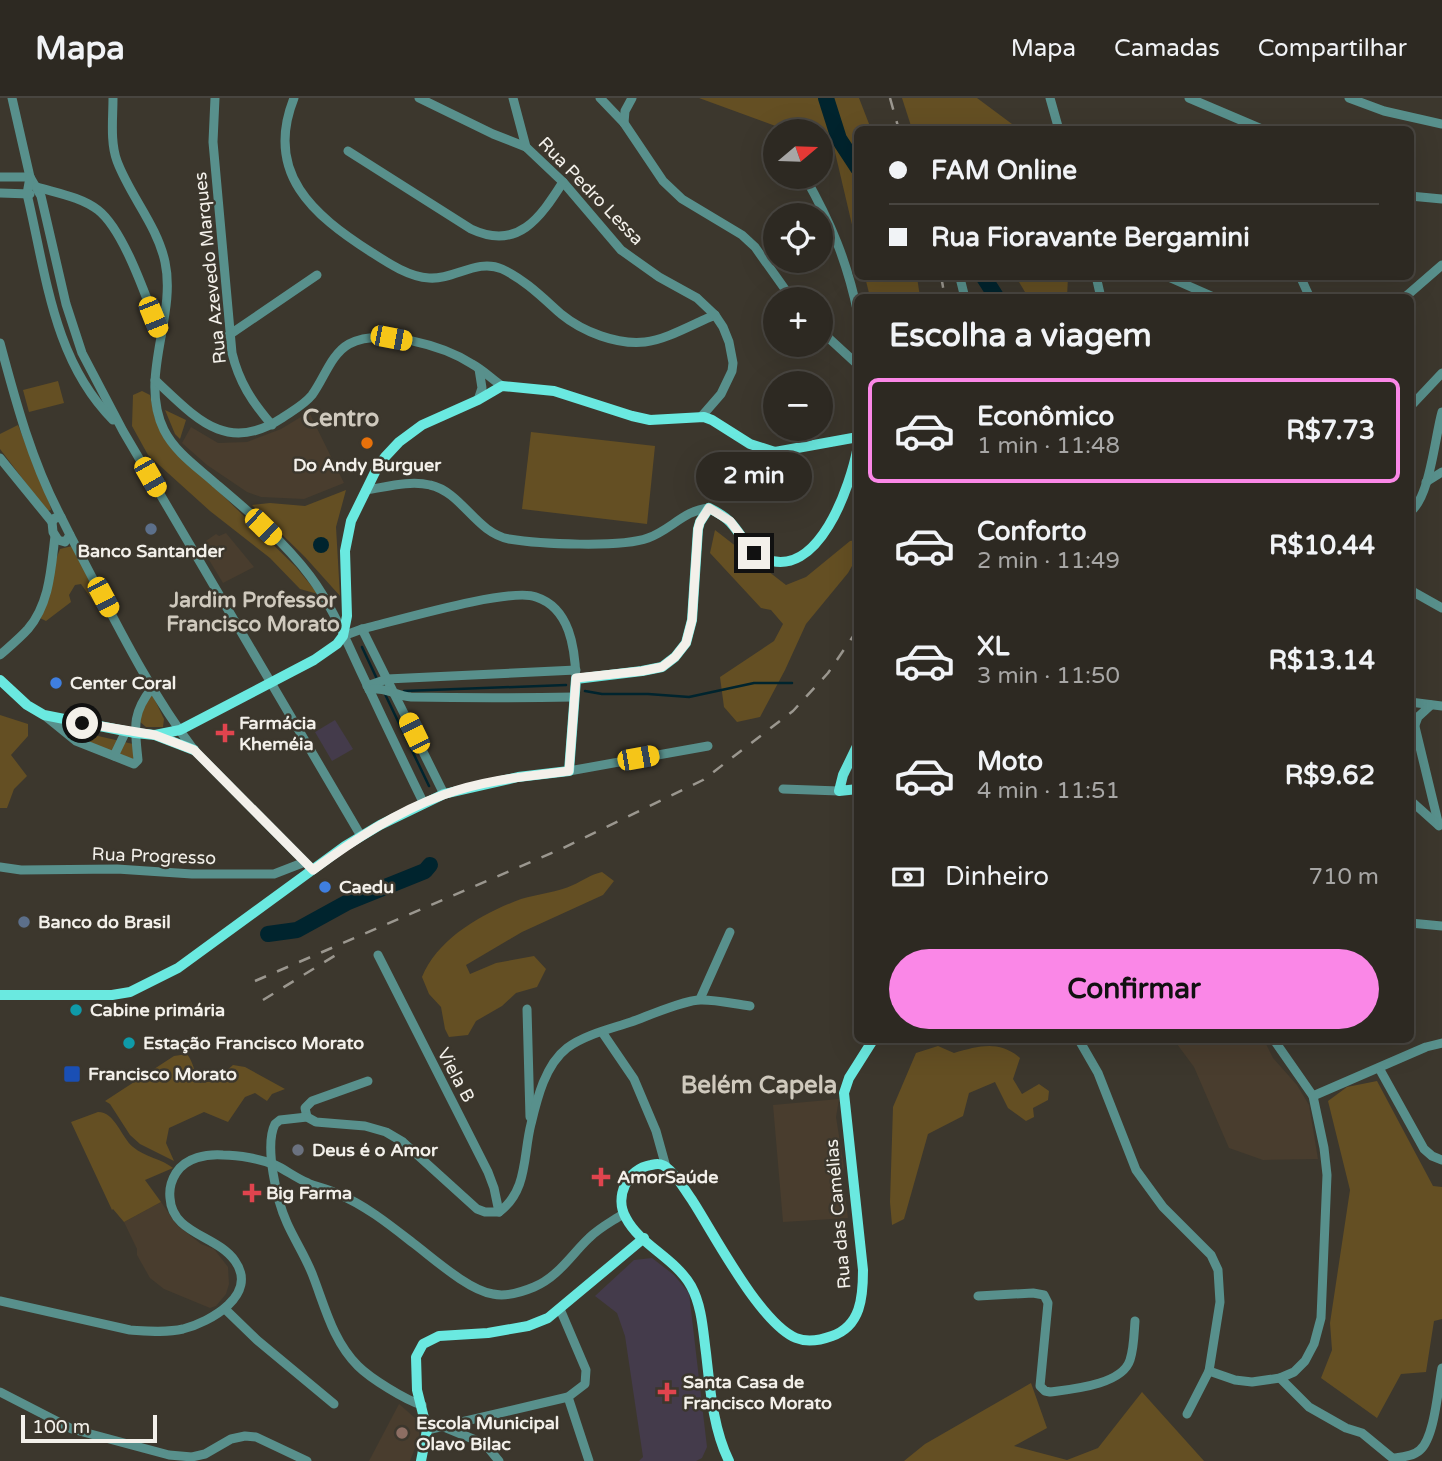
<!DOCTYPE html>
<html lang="pt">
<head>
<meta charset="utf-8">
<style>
	:root { --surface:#2d2922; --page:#39352f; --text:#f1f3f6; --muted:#a7a6a5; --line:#484540; --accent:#fa87e7 }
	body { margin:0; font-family:"Varela Round",sans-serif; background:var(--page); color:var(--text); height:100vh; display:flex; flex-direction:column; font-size:26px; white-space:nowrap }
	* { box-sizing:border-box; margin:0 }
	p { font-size:23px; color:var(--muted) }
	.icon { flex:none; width:38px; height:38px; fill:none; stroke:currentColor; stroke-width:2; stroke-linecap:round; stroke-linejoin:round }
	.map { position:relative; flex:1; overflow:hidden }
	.details { position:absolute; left:854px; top:196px; width:560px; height:749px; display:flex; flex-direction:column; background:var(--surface); border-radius:10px; box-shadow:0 7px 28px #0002,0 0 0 2px var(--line) }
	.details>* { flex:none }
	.guide { position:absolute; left:854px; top:28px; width:560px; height:154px; border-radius:10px; box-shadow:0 7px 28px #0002,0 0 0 2px var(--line); display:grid; align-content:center; height:154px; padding:0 35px; background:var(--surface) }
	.needle { width:46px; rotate:71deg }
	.controls { position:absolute; left:763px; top:21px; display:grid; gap:14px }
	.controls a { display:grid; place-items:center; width:70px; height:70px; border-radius:50%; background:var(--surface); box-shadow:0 7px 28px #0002,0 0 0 2px var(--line); font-size:35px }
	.scale { position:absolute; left:21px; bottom:18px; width:136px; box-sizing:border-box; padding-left:7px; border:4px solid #f3f0ea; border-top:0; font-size:19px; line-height:24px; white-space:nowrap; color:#f3f0ea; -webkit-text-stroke:5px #3c372d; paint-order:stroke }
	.end { position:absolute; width:32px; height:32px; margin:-16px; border:9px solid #f3f0ea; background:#111; box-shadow:0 0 0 4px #111 }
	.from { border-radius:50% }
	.bubble { position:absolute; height:49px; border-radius:24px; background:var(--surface); box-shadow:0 7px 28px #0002,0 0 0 2px var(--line); font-size:23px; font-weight:800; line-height:49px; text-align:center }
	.car { position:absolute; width:21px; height:42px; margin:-21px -10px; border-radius:9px; box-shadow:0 0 5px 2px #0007; background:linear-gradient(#f5c518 24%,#345 0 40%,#f5c518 0 76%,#345 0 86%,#f5c518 0) }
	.guide b { display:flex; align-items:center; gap:24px; height:66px; font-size:26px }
	.guide b+b { border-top:2px solid var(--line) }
	.guide i { width:18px; height:18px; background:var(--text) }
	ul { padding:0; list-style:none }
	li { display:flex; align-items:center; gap:21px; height:105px; margin:0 14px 10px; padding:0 21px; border:4px solid transparent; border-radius:10px }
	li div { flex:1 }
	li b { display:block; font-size:26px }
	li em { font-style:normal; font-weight:800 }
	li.active { border-color:var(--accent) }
	li>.icon { width:63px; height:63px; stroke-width:1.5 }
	h2 { padding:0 35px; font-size:32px; line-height:84px }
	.pay { display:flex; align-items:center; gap:18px; height:77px; padding:0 35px; font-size:26px }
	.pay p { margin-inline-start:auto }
	.primary-button { display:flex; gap:14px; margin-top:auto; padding:14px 35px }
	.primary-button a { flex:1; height:80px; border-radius:42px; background:var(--accent); color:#111; font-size:28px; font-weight:800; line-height:80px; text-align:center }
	header { display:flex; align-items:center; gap:42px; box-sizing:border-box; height:98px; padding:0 35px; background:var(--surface); border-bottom:2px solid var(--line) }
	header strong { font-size:33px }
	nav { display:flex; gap:38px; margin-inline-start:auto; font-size:24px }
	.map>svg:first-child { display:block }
	.education { fill:#493d2e }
	.medical { fill:#443b4b }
	.green { fill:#644f23 }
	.water { fill:#00242e }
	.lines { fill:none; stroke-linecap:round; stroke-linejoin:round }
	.stream { stroke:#00242e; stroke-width:2.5 }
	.river { stroke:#00242e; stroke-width:16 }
	.minor { stroke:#58908c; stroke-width:9 }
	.major { stroke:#6ae9e0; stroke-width:10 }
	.rail { stroke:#9b978f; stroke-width:2.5; stroke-dasharray:12 12; stroke-linecap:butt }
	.route { stroke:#f3f0ea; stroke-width:9 }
	.food-dot { fill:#e8710a; stroke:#3c372d; stroke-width:2.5 }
	.service-dot { fill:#5c6f8a; stroke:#3c372d; stroke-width:2.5 }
	.shop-dot { fill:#3f7fe0; stroke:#3c372d; stroke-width:2.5 }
	.health-dot { fill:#e0444e; stroke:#3c372d; stroke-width:2.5 }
	.culture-dot { fill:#0f9aa8; stroke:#3c372d; stroke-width:2.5 }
	.transit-dot { fill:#1a4fb4; stroke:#3c372d; stroke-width:2.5 }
	.worship-dot { fill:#6b7280; stroke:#3c372d; stroke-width:2.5 }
	.education-dot { fill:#8d6e63; stroke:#3c372d; stroke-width:2.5 }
	.labels { text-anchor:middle; stroke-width:5; stroke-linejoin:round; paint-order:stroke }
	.street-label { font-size:18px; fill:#f3f0ea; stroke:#3c372d }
	.poi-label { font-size:18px; font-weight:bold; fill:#f3f0ea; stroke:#3c372d; text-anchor:start }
	.quarter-label { font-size:21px; font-weight:bold; fill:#cfc9bd; stroke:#3c372d }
	.district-label { font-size:24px; font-weight:bold; fill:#cfc9bd; stroke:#3c372d }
</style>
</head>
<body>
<header>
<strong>Mapa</strong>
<nav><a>Mapa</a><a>Camadas</a><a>Compartilhar</a></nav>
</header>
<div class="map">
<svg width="1442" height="1363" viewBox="0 0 1442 1363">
	<rect width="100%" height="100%" fill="#3c372d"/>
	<g class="education">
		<path d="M309,314L344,385L304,401L261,399L247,394L207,367L182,345L191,329L218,345L247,344L281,331Z"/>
		<path d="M226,435L254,469L223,485L200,447L216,436L219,438Z"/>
		<path d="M1174,942H1264L1273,960L1297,987L1309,1007L1318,1061L1263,1062L1229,1050L1194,969Z"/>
		<path d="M839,1001L836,1019L844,1069L840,1089L844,1092L848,1120L783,1124L773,1007Z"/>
		<path d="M161,1104L177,1127L201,1146L214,1151L228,1169L229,1186L226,1196L216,1208L210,1210L164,1191L150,1180L137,1157V1151L124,1124Z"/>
		<path d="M399,1306L415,1320L419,1330V1340L410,1363H369Z"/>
	</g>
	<g class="medical">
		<path d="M335,622L353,651L332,663L315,634Z"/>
		<path d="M652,1160L674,1177L689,1195L707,1349L702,1360L696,1363H639L643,1359L625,1238L617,1215L595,1198L634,1162Z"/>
	</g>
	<g class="green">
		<path d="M699,0H859L871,31L858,32L857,148L834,50L821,45V33H789Z"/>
		<path d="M902,0H977L1012,26L1015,31H912Z"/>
		<path d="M865,179H917L920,199H870Z"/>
		<path d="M1016,179H1068L1067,199H1028Z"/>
		<path d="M58,283L64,305L29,314L23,292Z"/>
		<path d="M142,293L150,297L155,320L163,339L296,469L318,496L300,491L270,460L210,413L148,357L132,328L133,297Z"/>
		<path d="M165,312L186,322L180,341L175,336Z"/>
		<path d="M18,327L50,407L51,412L47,413L0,351V336Z"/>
		<path d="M531,334L655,348L647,426L522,411Z"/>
		<path d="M346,392L336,429L340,498L305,459L252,407L270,405L305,408Z"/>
		<path d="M715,432L786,487L806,479L850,443L857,442V459L848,475L806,526L785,572L760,619L737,624L724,609L720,579L774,543L783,526L771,512L761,510L710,455Z"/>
		<path d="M72,448L107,511L102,516L81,486L75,487L69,497L71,504L46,523L38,519L57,459L60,451Z"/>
		<path d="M152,596L164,621L163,629H146L139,623L143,608Z"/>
		<path d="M0,617L28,626V638L11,657L27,678L14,691L7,710H0Z"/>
		<path d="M72,632L133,646L136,654L132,663L92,645Z"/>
		<path d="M602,774L614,783L603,797L522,834L466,867L470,876L496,865L534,858L546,871L537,889L516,895L502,908L476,923L468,937L449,939L445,931L441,909L429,896L422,879C438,840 483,815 521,801C538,796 558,794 573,787C584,782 590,777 602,774Z"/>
		<path d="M938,948L954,955C979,948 999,942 1020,960L1013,981L1022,996L1039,986L1049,993L1048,1002L1033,1010L1034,1019L1026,1023L1008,1010L995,984L969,995L963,1018L928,1036L904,1121L892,1127L890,1104L893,1009L916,955Z"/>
		<path d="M187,956C194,965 194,975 200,985L215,983L233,967L245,969L285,991L272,996L267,1003L255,995L245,999L228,1024L204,1014L169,1030L166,1045L174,1063L140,1046L130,1037L110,1006L105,1003L174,958Z"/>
		<path d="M1377,983L1433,1088L1442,1089V1221L1434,1223L1426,1274L1401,1276L1377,1320L1321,1280L1332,1252L1330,1225L1350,1092L1328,1003L1347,989Z"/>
		<path d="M98,1014C115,1014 121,1039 133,1049C145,1059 162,1061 173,1070L145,1082L161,1104L124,1124L113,1111L112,1112L71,1024Z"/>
		<path d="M1031,1285L1047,1330L1014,1348L1067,1362L1098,1350L1142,1294L1204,1363H904L925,1346Z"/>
	</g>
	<circle class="water" cx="321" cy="447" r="8"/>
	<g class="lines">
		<g class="stream">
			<path d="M362,549L377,581"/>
			<path d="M404,593L566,587"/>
			<path d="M585,593L602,596H648L689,599L754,585H792"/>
			<path d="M385,596L429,688"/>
		</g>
		<g class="river">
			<path d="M826,0L839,41L858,70"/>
			<path d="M983,178L997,200"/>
			<path d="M268,836L297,832L348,804L425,773L430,767"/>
		</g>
		<g class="minor">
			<path d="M12,0L30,79L41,98L66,206L82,255L123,333L361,738"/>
			<path d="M113,0C113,20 110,44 117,63C130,98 157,127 165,164C177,219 138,279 164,332C175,354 197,369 215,385C248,413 284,443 310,478C331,506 345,540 360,572C381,617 402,661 424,706"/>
			<path d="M215,0L213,44L232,255C239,284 252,304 272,327"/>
			<path d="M294,0C264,75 313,117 371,154C388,165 409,179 429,180C454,182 477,160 502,171C524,181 543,200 561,216C583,234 617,247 645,244C666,242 695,225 715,217"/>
			<path d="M419,0L493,36L526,49L563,84L621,152L659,179L697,200L715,217L723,229L729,244L733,265L732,273L721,296L701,319"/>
			<path d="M513,0L526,49"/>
			<path d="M600,0L624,25L663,83L682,101L742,137L755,149L792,201"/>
			<path d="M1050,0L1059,32"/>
			<path d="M1189,0L1264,32"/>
			<path d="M1349,0L1384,13L1442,26"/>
			<path d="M624,25L625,13L632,0"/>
			<path d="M348,53L471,131C518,153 540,120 563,84"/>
			<path d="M0,79H30"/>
			<path d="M30,79L27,96C46,175 53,262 113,322"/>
			<path d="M805,79C831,125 847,163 858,216"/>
			<path d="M37,89C57,95 81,99 98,112C125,133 148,205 161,238"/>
			<path d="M0,95L30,96"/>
			<path d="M1410,98L1442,101"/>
			<path d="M1096,178L1101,200"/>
			<path d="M1166,178L1216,200"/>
			<path d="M1300,178L1310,200"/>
			<path d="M960,180L965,200"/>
			<path d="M1404,200L1442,167"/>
			<path d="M821,233L858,267"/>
			<path d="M229,237L317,177"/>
			<path d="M0,245C16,305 32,364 61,419"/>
			<path d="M155,282C195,319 226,357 282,320C292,313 304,307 312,297C324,281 331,256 349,246C381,229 444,248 472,266C483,272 492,281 502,288"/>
			<path d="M478,302L482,290L479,271"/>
			<path d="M1410,309L1442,275"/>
			<path d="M0,360L52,424"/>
			<path d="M1426,384L1442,374"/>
			<path d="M366,392C386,389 410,382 430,387C462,394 476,435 509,441C539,446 621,450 648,440C671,432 684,412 709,410"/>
			<path d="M1410,414C1430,400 1435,338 1442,314"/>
			<path d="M61,419L70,437L65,444L58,442L53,434L52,424L55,420Z"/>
			<path d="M70,437C109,510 144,586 194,652L313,772"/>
			<path d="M1410,492L1442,510"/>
			<path d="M362,531L444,696"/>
			<path d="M343,538L362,531C396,523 510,489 536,499C570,510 575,550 576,581"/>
			<path d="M0,557C9,549 20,540 28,531C50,505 51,470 55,438"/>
			<path d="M367,588L387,581L576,572"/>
			<path d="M369,592C385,588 396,598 411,599C465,600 520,600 574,599"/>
			<path d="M1410,604L1442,608"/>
			<path d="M1410,608L1439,728"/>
			<path d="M44,617L76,643L134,666L138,662C135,631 131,616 152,590"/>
			<path d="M1415,627L1418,619L1431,607"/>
			<path d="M114,658L126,633"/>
			<path d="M569,673L708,648"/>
			<path d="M783,691L839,693"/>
			<path d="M1410,702L1438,727"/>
			<path d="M0,769L21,772L117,771L192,776H274L305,764"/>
			<path d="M1410,825L1442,828"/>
			<path d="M378,857L488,1074L494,1090L499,1114"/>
			<path d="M700,901L730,834"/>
			<path d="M527,911L530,1019"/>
			<path d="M602,934L634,981L656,1033L666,1069"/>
			<path d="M1079,942L1098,975L1136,1072L1163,1109L1211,1157L1218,1172L1220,1204L1209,1273L1235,1282L1252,1284L1280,1280L1294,1274L1305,1263L1314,1246L1321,1220L1327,1077L1324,1050L1313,998L1274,942"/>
			<path d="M1379,970L1424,1051L1432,1058L1442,1062"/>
			<path d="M1313,998L1426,949L1442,945"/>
			<path d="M307,1019L305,1010L312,1003L368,983"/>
			<path d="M978,1198L1033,1195L1044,1197L1048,1205L1040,1288L1045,1293L1050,1294C1072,1291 1122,1287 1130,1262C1134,1250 1134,1236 1135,1223"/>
			<path d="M0,1203L130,1232C147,1233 166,1235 183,1231C210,1224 259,1197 235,1163C217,1137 172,1136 170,1100C169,1091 171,1083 176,1075C186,1059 207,1056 223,1057C239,1057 261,1061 275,1067C286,1072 296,1080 308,1085C317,1089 328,1091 338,1096C365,1107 390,1127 413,1145C433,1160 468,1192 493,1196C506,1199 522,1194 534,1189C558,1179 571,1157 589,1140C599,1130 611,1124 623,1116"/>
			<path d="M225,1211L257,1242L334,1306"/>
			<path d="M1280,1280L1309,1309L1346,1330L1362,1335L1396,1363"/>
			<path d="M0,1294L72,1331L169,1357L192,1359L205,1356L231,1341L245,1338L256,1339L307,1363"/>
			<path d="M568,1299L589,1363"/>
			<path d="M422,1307C405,1302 370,1280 358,1268C333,1243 325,1209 313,1178C306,1159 295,1143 287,1125C277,1103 264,1048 275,1026L280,1022L307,1019L316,1024L365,1028L386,1034L403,1044L477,1111L485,1114H499C528,1093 523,1057 531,1026C537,1001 545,967 567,950C584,937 610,931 631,924C648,918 686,901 702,902C718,902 734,906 750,908"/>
			<path d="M1187,1316L1209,1273"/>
			<path d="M444,1329L485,1346L499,1363"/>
			<path d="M427,1332L568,1299L585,1286L586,1272L560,1211"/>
			<path d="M1394,1360C1403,1359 1414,1358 1420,1352C1435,1339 1438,1289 1442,1270"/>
		</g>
		<g class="major">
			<path d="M0,582L27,607L44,617L135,635L155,637L180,632L314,562L337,546L343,538L347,518L345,453L351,423L377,370L385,359L399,344L422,327L478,302L502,288L554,293L632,318L650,322L704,319L712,322L750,346L775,354L858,339"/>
			<path d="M155,637L194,652"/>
			<path d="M858,646L843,677L839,693L858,691"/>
			<path d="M0,897H112L130,894L178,870L345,748L380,727L444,696L518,679L569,673L576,581L642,573L662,569L675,559L686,545L692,522L698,431L700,424L709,410C717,414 725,418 731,425C742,437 749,454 763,460C818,485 851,387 858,348"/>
			<path d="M421,1363L427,1332L417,1292L416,1259L423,1246L439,1238L488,1235L528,1228L548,1220L644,1140"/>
			<path d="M729,1363C713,1331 710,1290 706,1255C703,1233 702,1208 691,1188C675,1160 640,1147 626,1120C614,1099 627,1071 651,1067C656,1066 661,1065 666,1069C677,1077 684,1091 692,1102C714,1136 760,1225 796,1240C808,1245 821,1242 832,1238C861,1228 863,1199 863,1172L844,995L849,980L873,942"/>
		</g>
		<g class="rail">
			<path d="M890,0L899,32"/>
			<path d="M941,178L945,200"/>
			<path d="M255,883L561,751L703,682L793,613L828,575L858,531"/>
			<path d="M263,902L344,852"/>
		</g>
	</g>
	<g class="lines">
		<path class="route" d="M82,625L155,637L194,652L313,772C354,742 396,714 443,697C483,682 528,678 569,673L576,580L642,573L662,569L675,559L686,545L692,522L698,431L700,424L709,410L730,423L754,455"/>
	</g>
	<circle class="food-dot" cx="367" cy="345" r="7"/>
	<g class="service-dot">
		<circle cx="151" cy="431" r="7"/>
		<circle cx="24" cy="824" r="7"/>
	</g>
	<g class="shop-dot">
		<circle cx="56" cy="585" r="7"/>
		<circle cx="325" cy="789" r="7"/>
	</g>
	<g class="health-dot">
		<path d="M221.5 624.5h7v7h7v7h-7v7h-7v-7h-7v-7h7z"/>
		<path d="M597.5 1068.5h7v7h7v7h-7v7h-7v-7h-7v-7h7z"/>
		<path d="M248.5 1084.5h7v7h7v7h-7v7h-7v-7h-7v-7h7z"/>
		<path d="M663.5 1283.5h7v7h7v7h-7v7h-7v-7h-7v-7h7z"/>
	</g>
	<g class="culture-dot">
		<circle cx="76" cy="912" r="7"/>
		<circle cx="129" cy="945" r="7"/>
	</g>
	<rect class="transit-dot" x="63" y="967" width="18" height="18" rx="3.5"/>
	<circle class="worship-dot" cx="298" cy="1052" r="7"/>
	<circle class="education-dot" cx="402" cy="1335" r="7"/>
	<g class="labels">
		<g class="street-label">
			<text transform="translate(591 93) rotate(46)" y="6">Rua Pedro Lessa</text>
			<text transform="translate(210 170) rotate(-96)" y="6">Rua Azevedo Marques</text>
			<text transform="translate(154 758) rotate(2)" y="6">Rua Progresso</text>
			<text transform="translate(456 977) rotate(62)" y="6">Viela B</text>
			<text transform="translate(838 1116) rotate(-95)" y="6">Rua das Camélias</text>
		</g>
		<g class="poi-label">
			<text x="367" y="373" text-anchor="middle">Do Andy Burguer</text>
			<text x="151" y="459" text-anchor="middle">Banco Santander</text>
			<text x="70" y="591">Center Coral</text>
			<text x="239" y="631">Farmácia<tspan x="239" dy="21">Kheméia</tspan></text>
			<text x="339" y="795">Caedu</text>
			<text x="38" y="830">Banco do Brasil</text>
			<text x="90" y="918">Cabine primária</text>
			<text x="143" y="951">Estação Francisco Morato</text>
			<text x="88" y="982">Francisco Morato</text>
			<text x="312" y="1058">Deus é o Amor</text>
			<text x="617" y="1085">AmorSaúde</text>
			<text x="266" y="1101">Big Farma</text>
			<text x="683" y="1290">Santa Casa de<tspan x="683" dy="21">Francisco Morato</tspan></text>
			<text x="416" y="1331">Escola Municipal<tspan x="416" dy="21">Olavo Bilac</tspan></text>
		</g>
		<g class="quarter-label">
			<text x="253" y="509">Jardim Professor<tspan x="253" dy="24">Francisco Morato</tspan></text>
		</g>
		<g class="district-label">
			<text x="341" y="328">Centro</text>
			<text x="759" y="995">Belém Capela</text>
		</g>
	</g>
</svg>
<div class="controls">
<a><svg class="needle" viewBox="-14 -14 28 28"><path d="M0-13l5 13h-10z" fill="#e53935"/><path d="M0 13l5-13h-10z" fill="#a7a6a5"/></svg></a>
<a><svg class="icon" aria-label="locate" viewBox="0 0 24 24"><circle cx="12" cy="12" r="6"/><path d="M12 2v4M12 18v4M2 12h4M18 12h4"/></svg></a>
<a>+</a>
<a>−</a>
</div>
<div class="scale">100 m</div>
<i class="end from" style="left:82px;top:625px"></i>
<i class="end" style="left:754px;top:455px"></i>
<div class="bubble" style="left:696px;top:354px;width:116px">2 min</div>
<i class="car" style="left:153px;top:219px;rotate:158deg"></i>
<i class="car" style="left:391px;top:240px;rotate:101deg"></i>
<i class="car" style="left:150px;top:379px;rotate:150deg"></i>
<i class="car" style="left:263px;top:429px;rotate:134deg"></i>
<i class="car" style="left:103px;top:499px;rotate:152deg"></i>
<i class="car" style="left:414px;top:635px;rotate:334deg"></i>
<i class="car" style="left:638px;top:660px;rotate:80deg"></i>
<div class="guide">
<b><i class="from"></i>FAM Online</b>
<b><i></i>Rua Fioravante Bergamini</b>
</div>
<section class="details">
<h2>Escolha a viagem</h2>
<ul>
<li class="active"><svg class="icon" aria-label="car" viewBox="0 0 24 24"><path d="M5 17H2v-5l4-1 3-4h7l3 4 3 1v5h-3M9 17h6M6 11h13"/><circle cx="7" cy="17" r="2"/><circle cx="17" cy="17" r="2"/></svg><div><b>Econômico</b><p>1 min · 11:48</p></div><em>R$7.73</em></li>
<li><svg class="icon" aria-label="car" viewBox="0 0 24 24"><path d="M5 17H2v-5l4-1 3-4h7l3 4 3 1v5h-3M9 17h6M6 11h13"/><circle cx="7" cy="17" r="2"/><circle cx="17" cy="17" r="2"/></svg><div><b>Conforto</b><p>2 min · 11:49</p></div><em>R$10.44</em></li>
<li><svg class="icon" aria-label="car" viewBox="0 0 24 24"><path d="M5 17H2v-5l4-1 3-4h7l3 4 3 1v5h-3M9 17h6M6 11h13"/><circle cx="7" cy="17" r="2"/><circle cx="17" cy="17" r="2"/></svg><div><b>XL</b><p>3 min · 11:50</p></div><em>R$13.14</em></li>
<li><svg class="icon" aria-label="car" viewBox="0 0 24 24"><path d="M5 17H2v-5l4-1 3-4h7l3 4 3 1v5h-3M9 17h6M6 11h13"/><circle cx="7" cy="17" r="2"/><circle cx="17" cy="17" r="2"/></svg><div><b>Moto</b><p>4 min · 11:51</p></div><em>R$9.62</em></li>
</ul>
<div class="pay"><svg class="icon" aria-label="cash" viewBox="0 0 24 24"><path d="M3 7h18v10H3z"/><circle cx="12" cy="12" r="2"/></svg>Dinheiro<p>710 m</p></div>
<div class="primary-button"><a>Confirmar</a></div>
</section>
</div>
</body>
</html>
